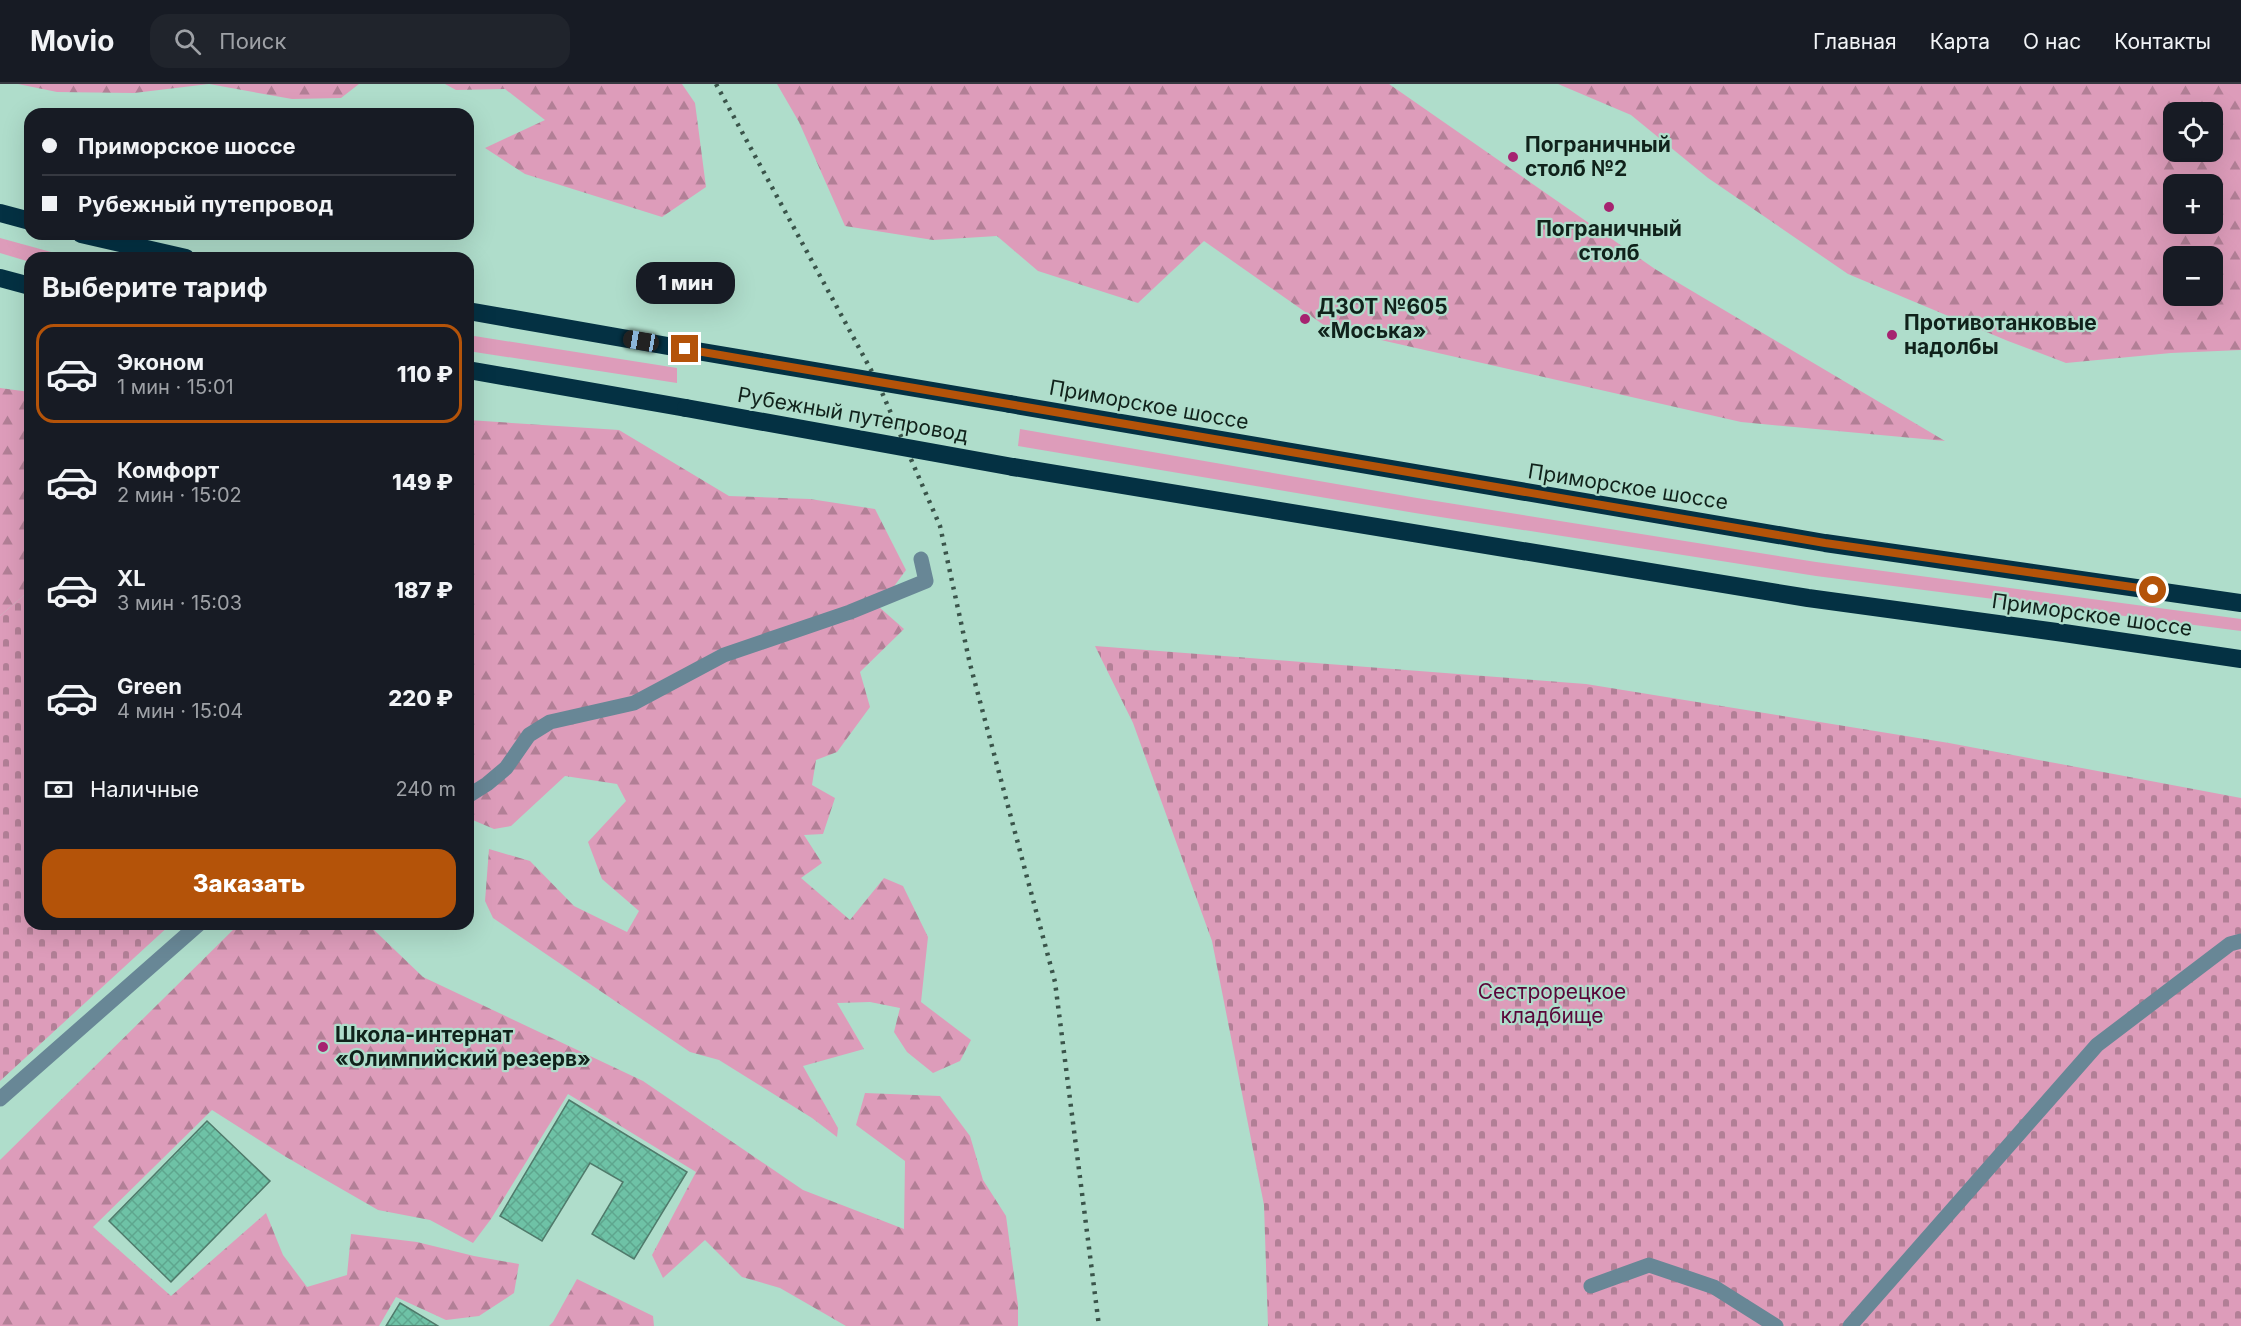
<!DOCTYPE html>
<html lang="ru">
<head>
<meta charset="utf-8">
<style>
	:root { --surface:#171b24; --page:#20242c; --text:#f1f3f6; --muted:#9ea1a6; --line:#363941; --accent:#b45309 }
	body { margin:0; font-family:Inter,sans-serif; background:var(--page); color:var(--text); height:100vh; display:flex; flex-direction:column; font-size:22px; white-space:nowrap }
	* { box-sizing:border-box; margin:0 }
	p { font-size:20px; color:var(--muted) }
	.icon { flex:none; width:33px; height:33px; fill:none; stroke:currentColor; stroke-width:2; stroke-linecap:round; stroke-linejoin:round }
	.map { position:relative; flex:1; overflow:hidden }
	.side { position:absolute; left:24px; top:168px; width:450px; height:678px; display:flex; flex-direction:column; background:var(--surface); border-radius:18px; box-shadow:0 6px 24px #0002 }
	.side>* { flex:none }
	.banner { position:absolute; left:24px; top:24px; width:450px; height:132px; border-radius:18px; box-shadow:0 6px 24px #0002; display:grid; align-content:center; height:132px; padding:0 18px; background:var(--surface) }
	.tools { position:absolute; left:2163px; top:18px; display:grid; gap:12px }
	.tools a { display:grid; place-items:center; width:60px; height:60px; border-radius:12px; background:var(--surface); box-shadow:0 6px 24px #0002; font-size:30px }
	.end { position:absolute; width:27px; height:27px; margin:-14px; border:8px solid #b45309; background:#fff; box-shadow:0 0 0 3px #fff }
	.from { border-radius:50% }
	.bubble { position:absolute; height:42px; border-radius:18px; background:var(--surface); box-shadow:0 6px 24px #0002; font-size:20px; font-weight:800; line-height:42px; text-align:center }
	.car { position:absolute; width:18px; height:36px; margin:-18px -9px; border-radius:8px; box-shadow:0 0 4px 2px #0007; background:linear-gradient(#222 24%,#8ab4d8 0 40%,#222 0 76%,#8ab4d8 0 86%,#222 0) }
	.banner b { display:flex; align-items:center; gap:21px; height:57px; font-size:22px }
	.banner b+b { border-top:2px solid var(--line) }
	.banner i { width:15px; height:15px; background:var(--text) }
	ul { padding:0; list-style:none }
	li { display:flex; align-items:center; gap:18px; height:99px; margin:0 12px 9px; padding:0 6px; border:3px solid transparent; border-radius:18px }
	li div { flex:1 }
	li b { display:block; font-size:22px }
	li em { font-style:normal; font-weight:800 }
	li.on { border-color:var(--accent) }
	li>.icon { width:54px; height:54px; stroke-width:1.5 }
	h2 { padding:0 18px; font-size:27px; line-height:72px }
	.pay { display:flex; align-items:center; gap:15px; height:66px; padding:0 18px; font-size:22px }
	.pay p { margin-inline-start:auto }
	.cta { display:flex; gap:12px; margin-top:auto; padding:12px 18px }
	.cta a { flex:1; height:69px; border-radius:18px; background:var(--accent); color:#fff; font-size:24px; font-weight:800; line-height:69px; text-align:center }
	header { display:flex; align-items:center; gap:36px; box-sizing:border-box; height:84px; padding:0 30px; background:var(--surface); border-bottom:2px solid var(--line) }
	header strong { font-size:28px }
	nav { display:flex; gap:33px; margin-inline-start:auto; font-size:21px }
	.search { width:420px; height:54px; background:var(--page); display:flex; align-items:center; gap:15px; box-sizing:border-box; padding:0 21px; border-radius:18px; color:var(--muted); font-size:22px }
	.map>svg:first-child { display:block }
	.grass { fill:#dd9cba }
	.forest { fill:url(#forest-firs); fill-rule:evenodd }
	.cemetery { fill:url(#cemetery-stones) }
	.building { fill:url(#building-cross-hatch); stroke:#507a6b; stroke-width:1.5 }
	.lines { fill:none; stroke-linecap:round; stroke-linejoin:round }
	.lane { stroke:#688796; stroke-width:15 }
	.street { stroke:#688796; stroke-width:15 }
	.highway { stroke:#043143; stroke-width:18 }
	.rail { stroke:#3a544a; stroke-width:4.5; stroke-dasharray:3 6; stroke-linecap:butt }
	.highway-bridge { stroke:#043143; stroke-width:18 }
	.route { stroke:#b45309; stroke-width:8 }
	.poi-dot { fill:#a62370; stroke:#afddcb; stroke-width:2 }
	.labels { text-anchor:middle; stroke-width:4.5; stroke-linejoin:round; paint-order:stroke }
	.poi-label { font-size:21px; font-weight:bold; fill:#10221b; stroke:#afddcb; text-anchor:start }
	.street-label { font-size:21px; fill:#10221b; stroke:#afddcb }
	.park-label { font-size:21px; fill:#590639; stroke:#afddcb }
</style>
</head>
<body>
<header>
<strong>Movio</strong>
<div class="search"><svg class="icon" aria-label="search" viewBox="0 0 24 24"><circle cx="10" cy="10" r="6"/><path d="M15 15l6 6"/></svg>Поиск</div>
<nav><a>Главная</a><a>Карта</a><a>О нас</a><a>Контакты</a></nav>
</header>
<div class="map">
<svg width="2241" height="1242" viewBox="0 0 2241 1242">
	<defs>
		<pattern id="forest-firs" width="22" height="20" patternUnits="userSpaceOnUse" patternTransform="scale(1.5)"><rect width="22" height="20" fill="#dd9cba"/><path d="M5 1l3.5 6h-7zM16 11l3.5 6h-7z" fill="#b27f96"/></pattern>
		<pattern id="cemetery-stones" width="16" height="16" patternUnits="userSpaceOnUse" patternTransform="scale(1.5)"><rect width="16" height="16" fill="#dd9cba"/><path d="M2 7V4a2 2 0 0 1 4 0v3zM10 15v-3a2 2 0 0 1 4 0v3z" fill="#b27f96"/></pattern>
		<pattern id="building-cross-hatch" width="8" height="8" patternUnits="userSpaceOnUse" patternTransform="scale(1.5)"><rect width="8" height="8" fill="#6ec2a6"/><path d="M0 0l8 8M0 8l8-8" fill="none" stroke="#5ea68e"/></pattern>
	</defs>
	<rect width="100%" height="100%" fill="#afddcb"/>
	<g class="grass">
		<path d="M0,154L73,174H30V178L0,169Z"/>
		<path d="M468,251L677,284V299L468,267Z"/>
		<path d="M1020,345L1417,414L1816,478L2241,535V547L1816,492L1415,429L1018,362Z"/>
	</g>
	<g class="forest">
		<path d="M18,0H359L341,14L292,15L209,0L134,9L57,8Z"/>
		<path d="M445,0H682L695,19L706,103L662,133L525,90L485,64L545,36L505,5L456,6Z"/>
		<path d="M777,0H1389L1655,185L1945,357L1741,338L1328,244L1204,157L1138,219L1038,187L997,152L933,156L845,142L799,38Z"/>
		<path d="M1558,0H2241V266L2171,269L2066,279L2008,257L1848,190L1708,94L1631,31ZM2212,28V68H2174V28ZM2174,100H2212V140H2174ZM2212,172V212H2174V172Z"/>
		<path d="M0,304L30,308V506L0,532Z"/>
		<path d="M468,336L619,346L729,412L810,415L875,425L906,486L879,523L904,545L860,588L870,623L837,668L816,676L812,701L835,714L823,750L804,751L822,779L801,794L850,836L884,794L903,802L928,853L921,918L971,956L960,977L933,989L907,968L894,948L900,924L870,918L837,919L864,965L803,982L838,1044L837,1053L812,1034L719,976L690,968L493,834L485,817L489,765L530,777L574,822L627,848L639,827L602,795L588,758L626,717L617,700L565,692L511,742L494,745L468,734Z"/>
		<path d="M239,840H373L374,846L423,893L643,997L803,1106L904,1145L905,1077L856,1041L865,1009L940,1012L970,1052L983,1096L1006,1132L1018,1221V1242H846L780,1204L742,1193L705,1156L663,1194L652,1171L696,1088L568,1010L491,1135L473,1159L430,1136L378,1126L286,1073L212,1026L93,1143L171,1212L266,1129L283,1171L307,1203L347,1191L351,1150L417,1158L474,1172L519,1180L514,1209L479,1232L446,1236L396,1213L379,1242H0V1076Z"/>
		<path d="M577,1195L653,1232L654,1242H549L553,1238Z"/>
	</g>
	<g class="cemetery">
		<path d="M30,506V840H171L0,997V532Z"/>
		<path d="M1095,562L1586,600L1949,659L2241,714V1242H1268L1264,1121L1212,857L1133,639Z"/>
	</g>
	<g class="building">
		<path d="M569,1016L687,1088L634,1175L592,1150L623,1098L590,1079L542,1157L500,1132Z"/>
		<path d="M207,1037L270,1097L171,1198L109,1137Z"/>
		<path d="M400,1219L438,1242H386Z"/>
	</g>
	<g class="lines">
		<g class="lane">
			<path d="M468,712L487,700L506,684L529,651L550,638L634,619L724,571L850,528L926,497L921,475"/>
			<path d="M1591,1202L1649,1181L1714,1203L1776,1242"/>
			<path d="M1850,1242L2097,961L2230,860L2241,857"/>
		</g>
		<path class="street" d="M0,1015L199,840"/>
		<g class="highway">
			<path d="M0,129L30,137"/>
			<path d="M81,150L186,174"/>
			<path d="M0,194L30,202"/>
			<path d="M468,227L685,265"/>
			<path d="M468,286L686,324"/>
			<path d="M1010,320L1825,459L2241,519"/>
			<path d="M1013,383L1808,514L2064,549L2241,575"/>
		</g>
		<path class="rail" d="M716,0L877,297L940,442L970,580L1055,898L1099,1242"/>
		<g class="highway-bridge">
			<path d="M685,265L1010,320"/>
			<path d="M686,324L1013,383"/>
		</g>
	</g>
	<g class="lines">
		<path class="route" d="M685,265L1825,459L2153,506"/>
	</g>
	<g class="poi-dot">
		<circle cx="1513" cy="73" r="6"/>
		<circle cx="1609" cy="123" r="6"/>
		<circle cx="1305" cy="235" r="6"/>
		<circle cx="1892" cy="251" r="6"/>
		<circle cx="323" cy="963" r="6"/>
	</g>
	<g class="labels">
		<g class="poi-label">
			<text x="1525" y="68">Пограничный<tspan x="1525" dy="24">столб №2</tspan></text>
			<text x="1609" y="152" text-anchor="middle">Пограничный<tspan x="1609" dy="24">столб</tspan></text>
			<text x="1317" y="230">ДЗОТ №605<tspan x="1317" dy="24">«Моська»</tspan></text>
			<text x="1904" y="246">Противотанковые<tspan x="1904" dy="24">надолбы</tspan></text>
			<text x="335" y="958">Школа-интернат<tspan x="335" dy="24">«Олимпийский резерв»</tspan></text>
		</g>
		<g class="street-label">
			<text transform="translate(1149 321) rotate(10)" y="7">Приморское шоссе</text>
			<text transform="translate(853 331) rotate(10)" y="7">Рубежный путепровод</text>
			<text transform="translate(1628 403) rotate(9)" y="7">Приморское шоссе</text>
			<text transform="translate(2092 531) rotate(8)" y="7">Приморское шоссе</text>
		</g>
		<g class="park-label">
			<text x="1552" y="915">Сестрорецкое<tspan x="1552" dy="24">кладбище</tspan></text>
		</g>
	</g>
</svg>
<div class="tools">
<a><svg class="icon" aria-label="locate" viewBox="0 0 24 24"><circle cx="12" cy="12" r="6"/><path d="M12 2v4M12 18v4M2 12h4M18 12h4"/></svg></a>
<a>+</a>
<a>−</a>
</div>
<i class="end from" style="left:2153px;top:506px"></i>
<i class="end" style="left:685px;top:265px"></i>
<div class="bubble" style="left:636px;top:178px;width:99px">1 мин</div>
<i class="car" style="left:641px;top:257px;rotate:280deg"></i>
<div class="banner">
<b><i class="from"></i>Приморское шоссе</b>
<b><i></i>Рубежный путепровод</b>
</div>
<section class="side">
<h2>Выберите тариф</h2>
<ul>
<li class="on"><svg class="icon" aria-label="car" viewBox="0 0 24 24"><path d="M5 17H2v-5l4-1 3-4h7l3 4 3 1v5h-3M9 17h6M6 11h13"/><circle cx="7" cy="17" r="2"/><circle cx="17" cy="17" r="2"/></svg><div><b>Эконом</b><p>1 мин · 15:01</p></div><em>110 ₽</em></li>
<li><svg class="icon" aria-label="car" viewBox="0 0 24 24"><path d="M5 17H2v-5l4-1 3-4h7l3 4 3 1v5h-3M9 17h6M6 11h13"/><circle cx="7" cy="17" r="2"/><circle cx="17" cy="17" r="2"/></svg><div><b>Комфорт</b><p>2 мин · 15:02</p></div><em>149 ₽</em></li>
<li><svg class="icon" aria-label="car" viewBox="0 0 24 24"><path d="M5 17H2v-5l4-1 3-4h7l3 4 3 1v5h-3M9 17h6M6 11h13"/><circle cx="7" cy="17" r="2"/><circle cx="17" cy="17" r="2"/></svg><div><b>XL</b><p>3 мин · 15:03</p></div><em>187 ₽</em></li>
<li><svg class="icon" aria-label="car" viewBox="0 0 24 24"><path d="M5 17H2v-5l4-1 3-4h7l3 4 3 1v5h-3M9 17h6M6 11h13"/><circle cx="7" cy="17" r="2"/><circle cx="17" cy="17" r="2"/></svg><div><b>Green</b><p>4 мин · 15:04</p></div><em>220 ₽</em></li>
</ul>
<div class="pay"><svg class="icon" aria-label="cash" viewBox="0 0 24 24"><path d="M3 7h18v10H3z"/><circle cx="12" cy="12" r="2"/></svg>Наличные<p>240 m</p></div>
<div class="cta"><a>Заказать</a></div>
</section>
</div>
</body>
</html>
